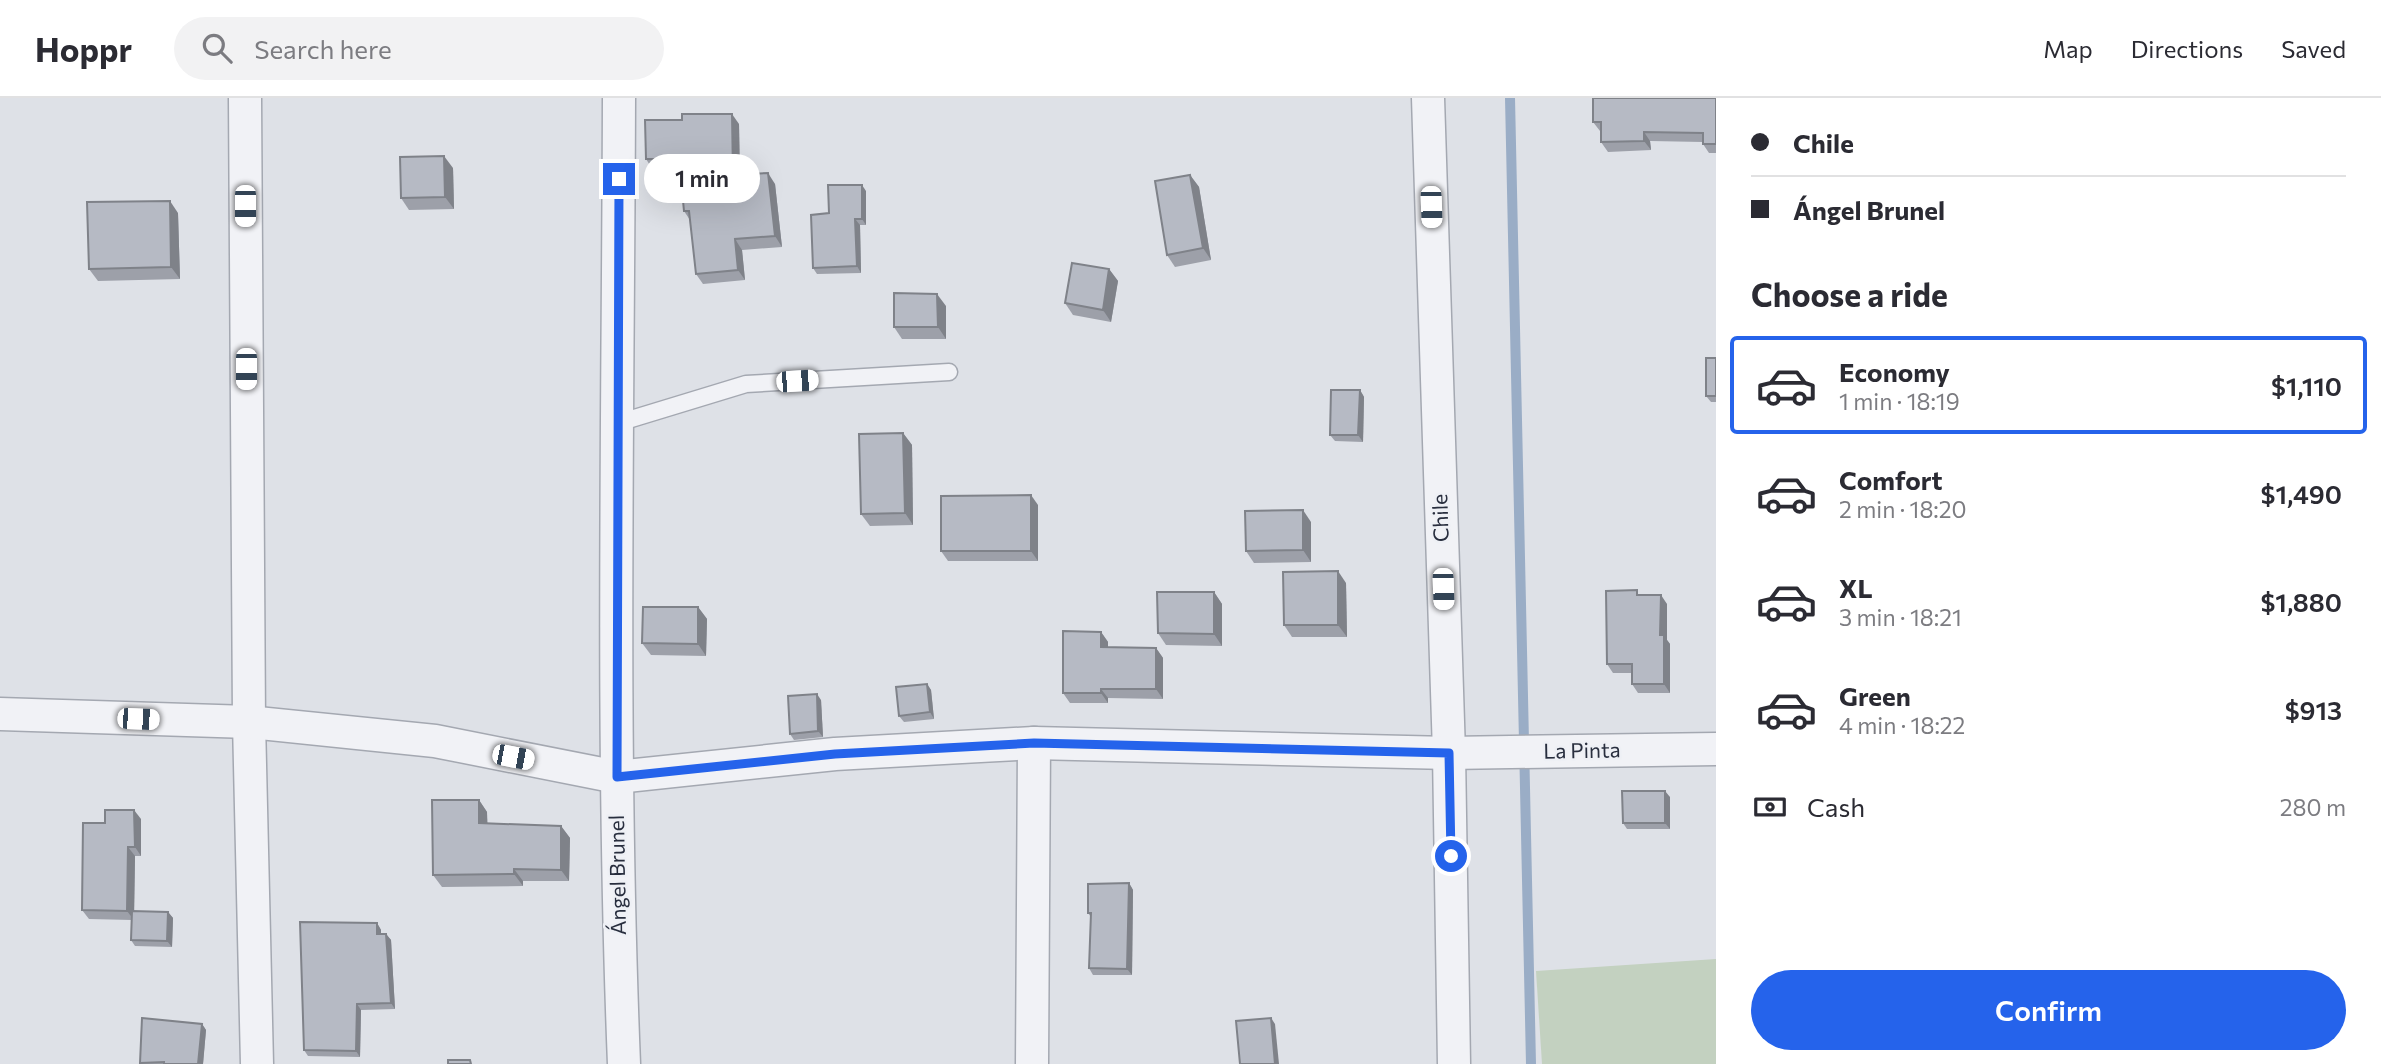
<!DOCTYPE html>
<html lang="en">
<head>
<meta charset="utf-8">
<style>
	:root { --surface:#fff; --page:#f2f2f3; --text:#2b2b33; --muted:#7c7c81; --line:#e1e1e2; --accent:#2563eb }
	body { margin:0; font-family:Commissioner,sans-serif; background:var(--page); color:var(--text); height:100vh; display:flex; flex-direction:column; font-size:26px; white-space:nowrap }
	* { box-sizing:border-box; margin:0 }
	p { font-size:23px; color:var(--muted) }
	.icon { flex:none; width:38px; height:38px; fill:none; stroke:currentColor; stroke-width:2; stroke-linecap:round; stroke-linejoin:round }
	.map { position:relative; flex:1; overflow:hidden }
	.sheet { display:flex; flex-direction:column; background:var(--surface); width:665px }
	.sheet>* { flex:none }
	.hud { display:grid; align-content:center; height:154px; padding:0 35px; background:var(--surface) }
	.end { position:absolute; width:32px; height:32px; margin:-16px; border:9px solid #2563eb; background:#fff; box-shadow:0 0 0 4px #fff }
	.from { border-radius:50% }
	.bubble { position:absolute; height:49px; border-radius:24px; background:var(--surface); box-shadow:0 7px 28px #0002; font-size:23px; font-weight:600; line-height:49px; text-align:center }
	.car { position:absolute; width:21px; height:42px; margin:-21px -10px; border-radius:9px; box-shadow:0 0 5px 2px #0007; background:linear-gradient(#fff 24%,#345 0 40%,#fff 0 76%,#345 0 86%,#fff 0) }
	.hud b { display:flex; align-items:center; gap:24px; height:66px; font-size:26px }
	.hud b+b { border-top:2px solid var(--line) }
	.hud i { width:18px; height:18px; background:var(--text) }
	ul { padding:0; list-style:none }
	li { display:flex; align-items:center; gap:21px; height:98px; margin:0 14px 10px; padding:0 21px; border:4px solid transparent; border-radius:7px }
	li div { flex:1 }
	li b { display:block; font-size:26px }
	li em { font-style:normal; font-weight:600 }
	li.selected { border-color:var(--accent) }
	li>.icon { width:63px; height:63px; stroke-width:1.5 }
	h2 { padding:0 35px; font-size:32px; line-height:84px }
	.pay { display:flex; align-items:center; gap:18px; height:77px; padding:0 35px; font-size:26px }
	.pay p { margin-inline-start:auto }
	.action { display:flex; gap:14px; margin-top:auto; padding:14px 35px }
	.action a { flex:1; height:80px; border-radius:42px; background:var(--accent); color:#fff; font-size:28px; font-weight:600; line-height:80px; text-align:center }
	header { display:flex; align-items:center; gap:42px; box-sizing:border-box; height:98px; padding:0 35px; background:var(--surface); border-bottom:2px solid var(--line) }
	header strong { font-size:33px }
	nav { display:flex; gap:38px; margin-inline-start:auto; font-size:24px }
	.search { width:490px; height:63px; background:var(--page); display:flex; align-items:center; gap:18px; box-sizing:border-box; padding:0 24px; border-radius:38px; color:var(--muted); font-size:26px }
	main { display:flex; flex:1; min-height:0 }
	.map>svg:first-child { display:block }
	.green { fill:#c3d1c0 }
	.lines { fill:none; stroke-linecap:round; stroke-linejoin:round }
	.stream { stroke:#9aadc6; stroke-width:10 }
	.service-casing { stroke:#a4a8b1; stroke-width:19 }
	.minor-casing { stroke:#a4a8b1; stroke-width:35 }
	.service { stroke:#f1f2f6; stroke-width:16 }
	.minor { stroke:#f1f2f6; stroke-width:32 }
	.wall { fill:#9da0a9 }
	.shaded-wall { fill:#7f8289 }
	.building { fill:#b6bac4; stroke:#7f8289; stroke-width:2 }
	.route { stroke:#2563eb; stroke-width:9 }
	.labels { text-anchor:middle; stroke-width:5; stroke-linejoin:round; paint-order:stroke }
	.street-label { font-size:21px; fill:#282e3e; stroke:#eef0f5 }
</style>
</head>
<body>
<header>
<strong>Hoppr</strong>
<div class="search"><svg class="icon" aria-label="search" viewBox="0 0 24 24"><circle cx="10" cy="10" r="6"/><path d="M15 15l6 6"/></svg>Search here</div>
<nav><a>Map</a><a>Directions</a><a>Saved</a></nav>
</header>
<main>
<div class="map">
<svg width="1716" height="966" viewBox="0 0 1716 966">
	<rect width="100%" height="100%" fill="#dee1e7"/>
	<path class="green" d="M1716,861V966H1542L1536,873Z"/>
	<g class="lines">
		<path class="stream" d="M1510,0L1531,966"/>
		<defs>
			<path id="service" d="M618,325L746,286L949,274"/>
			<g id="minor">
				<path d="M245,0L249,624L257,966"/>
				<path d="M619,0C618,322 611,644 624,966"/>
				<path d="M1428,0L1449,655L1454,966"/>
				<path d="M0,616L249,624L435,643L617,679L835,656L1034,645L1449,655L1716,651"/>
				<path d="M1032,966L1034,645"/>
			</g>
		</defs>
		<use href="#service" class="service-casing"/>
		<use href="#minor" class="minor-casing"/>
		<use href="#service" class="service"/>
		<use href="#minor" class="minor"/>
	</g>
	<g class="wall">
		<path d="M1716,0V55H1709L1703,46V44L1650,43L1651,52L1608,54L1601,44V33H1600L1593,24Z"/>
		<path d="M682,22L739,26L740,77L775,86L782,149L742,152L745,182L703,186L696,176L690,122L684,113L680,72H653L646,61Z"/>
		<path d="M453,70L454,111L409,112L401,100Z"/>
		<path d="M1190,77L1199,89L1211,162L1175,169L1167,157Z"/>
		<path d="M866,93V127H860L861,175L817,176L813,170L829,115Z"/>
		<path d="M178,115L180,181L98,183L89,171Z"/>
		<path d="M1109,171L1118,183L1111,224L1073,217L1065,205Z"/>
		<path d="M946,208V241H902L894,229Z"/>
		<path d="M1716,260V304H1711L1706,298Z"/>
		<path d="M1360,292L1364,299L1363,344L1335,343L1330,337Z"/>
		<path d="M903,335L912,347L913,427L870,428L861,416Z"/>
		<path d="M1038,407V463H948L941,453Z"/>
		<path d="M1311,424V464L1254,465L1246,453Z"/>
		<path d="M1346,485L1347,539H1292L1284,527Z"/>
		<path d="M1214,494L1222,506V548L1166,547L1158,535Z"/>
		<path d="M1640,497L1667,506V542L1670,546V595H1638L1632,586V575H1613L1607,566Z"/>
		<path d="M698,509L707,521L706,558L651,557L642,545Z"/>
		<path d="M1101,534L1108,544V549L1156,550L1163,560V601L1108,600V605H1070L1063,595Z"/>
		<path d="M927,586L931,592L934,621L904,624L899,618Z"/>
		<path d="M821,602L823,639L794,642L790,636Z"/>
		<path d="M1670,699V731H1627L1623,725Z"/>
		<path d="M479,702L487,714V725L561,728L570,740L569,783H523V788L442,789L433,777Z"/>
		<path d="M141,721V758H135L134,813L168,814L173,820L172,849L135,848L131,842L132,822L89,821L82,812L105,725Z"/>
		<path d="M1129,785L1133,792L1132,877H1093L1089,870L1091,819L1088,815Z"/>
		<path d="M377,825L381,832V836H386L391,842L395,911L361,912L360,959L308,958L304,952Z"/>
		<path d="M202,926L206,932L203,966H141L140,965Z"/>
	</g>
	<g class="shaded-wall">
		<path d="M732,16L739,26L740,87L733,77Z"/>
		<path d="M1644,34L1650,43L1651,52L1644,43Z"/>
		<path d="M444,58L453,70L454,111L445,99Z"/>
		<path d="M768,75L775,86L782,149L775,138Z"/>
		<path d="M1190,77L1199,89L1211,162L1203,150Z"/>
		<path d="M862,87L866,93V127L862,121Z"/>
		<path d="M170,103L178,115L180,181L171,169Z"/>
		<path d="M855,121L860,127L861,175L857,168Z"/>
		<path d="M735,141L742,152L745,182L738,172Z"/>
		<path d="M1109,171L1118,183L1111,224L1103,212Z"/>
		<path d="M937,196L946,208V241L938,229Z"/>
		<path d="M1360,292L1364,299L1363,344L1358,337Z"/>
		<path d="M903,335L912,347L913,427L905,415Z"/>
		<path d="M1031,397L1038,407V463L1031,453Z"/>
		<path d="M1303,412L1311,424V464L1303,452Z"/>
		<path d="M1338,473L1346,485L1347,539L1338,527Z"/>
		<path d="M1214,494L1222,506V548L1214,536Z"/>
		<path d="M1661,497L1667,506V542L1670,546V595L1664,586L1660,537Z"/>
		<path d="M698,509L707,521L706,558L698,546Z"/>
		<path d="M1101,534L1108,544V559L1101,549Z"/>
		<path d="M1156,550L1163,560V601L1156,591Z"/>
		<path d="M927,586L931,592L934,621L930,614Z"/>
		<path d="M1101,591L1108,600V605L1101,595Z"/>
		<path d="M817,596L821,602L823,639L818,633Z"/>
		<path d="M1665,693L1670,699V731L1665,725Z"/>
		<path d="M479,702L487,714L488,737L479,725Z"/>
		<path d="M134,712L141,721V758L135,749Z"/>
		<path d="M561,728L570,740L569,783L561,772Z"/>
		<path d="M128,749L135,758L134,822L127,813Z"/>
		<path d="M514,771L523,783V788L514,776Z"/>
		<path d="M1129,785L1133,792L1132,877L1127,871Z"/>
		<path d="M168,814L173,820L172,849L167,843Z"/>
		<path d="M377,825L381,832V842L377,836Z"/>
		<path d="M386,836L391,842L395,911L391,905Z"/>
		<path d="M357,906L361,912L360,959L356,953Z"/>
		<path d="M1271,920L1275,926L1279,966H1275Z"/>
		<path d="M202,926L206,932L203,966H198Z"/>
	</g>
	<g class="building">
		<path d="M1593,0H1716V46H1703V35L1644,34V43L1601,44V24H1593Z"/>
		<path d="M682,16H732L733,77L768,75L775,138L735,141L738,172L696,176L689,113H684L679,61H646L645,22H682Z"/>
		<path d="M444,58L445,99L401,100L400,59Z"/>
		<path d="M1190,77L1203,150L1167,157L1155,83Z"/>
		<path d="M828,87H862V121H855L857,168L813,170L811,117L829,115Z"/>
		<path d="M170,103L171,169L89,171L87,104Z"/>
		<path d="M1072,165L1109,171L1103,212L1065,205Z"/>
		<path d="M894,195L937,196L938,229H894Z"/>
		<rect x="1706" y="260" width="10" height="38"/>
		<path d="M1331,292H1360L1358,337H1330Z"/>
		<path d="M903,335L905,415L861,416L859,336Z"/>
		<path d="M1031,397V453H941V398Z"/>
		<path d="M1303,412V452L1246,453L1245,413Z"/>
		<path d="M1338,473V527H1284L1283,474Z"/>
		<path d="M1637,492V497H1661L1660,537H1664V586H1632V566H1607L1606,493Z"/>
		<path d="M1157,494H1214V536L1158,535Z"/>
		<path d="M643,509H698V546L642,545Z"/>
		<path d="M1063,533L1101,534V549L1156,550V591H1101V595H1063Z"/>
		<path d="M927,586L930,614L899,618L896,589Z"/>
		<path d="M817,596L818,633L790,636L788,598Z"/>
		<path d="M1622,693H1665V725H1623Z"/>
		<path d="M432,702H479V725L561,728V772L514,771V776L433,777Z"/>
		<path d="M105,712H134L135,749H128L127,813L82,812L83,725H105Z"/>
		<path d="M1129,785L1127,871L1089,870L1091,815H1088V786Z"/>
		<path d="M132,813L168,814L167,843L131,842Z"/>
		<path d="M300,824L377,825V836H386L391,905L357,906L356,953L304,952Z"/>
		<path d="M142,920L202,926L198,966H164V964L140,965Z"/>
		<path d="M1271,920L1275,966H1240L1236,923Z"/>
		<path d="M448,962H470L471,966H448Z"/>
	</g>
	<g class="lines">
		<path class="route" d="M619,81L617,679L835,656L1034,645L1449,655L1451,758"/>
	</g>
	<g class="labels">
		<g class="street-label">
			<text transform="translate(1441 420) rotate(-92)" y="7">Chile</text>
			<text transform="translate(1582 653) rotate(-1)" y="7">La Pinta</text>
			<text transform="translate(618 777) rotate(-91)" y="7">Ángel Brunel</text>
		</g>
	</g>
</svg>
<i class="end from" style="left:1451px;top:758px"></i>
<i class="end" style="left:619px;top:81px"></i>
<div class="bubble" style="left:644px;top:56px;width:116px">1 min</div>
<i class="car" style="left:245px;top:108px;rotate:180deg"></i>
<i class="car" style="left:1431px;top:109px;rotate:178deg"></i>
<i class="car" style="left:246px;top:271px;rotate:180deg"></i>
<i class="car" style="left:797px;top:283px;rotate:86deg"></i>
<i class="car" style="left:1443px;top:491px;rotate:178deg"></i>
<i class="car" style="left:138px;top:621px;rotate:92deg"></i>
<i class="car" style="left:513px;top:659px;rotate:101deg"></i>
</div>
<section class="sheet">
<div class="hud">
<b><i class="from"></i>Chile</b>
<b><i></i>Ángel Brunel</b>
</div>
<h2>Choose a ride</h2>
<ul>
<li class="selected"><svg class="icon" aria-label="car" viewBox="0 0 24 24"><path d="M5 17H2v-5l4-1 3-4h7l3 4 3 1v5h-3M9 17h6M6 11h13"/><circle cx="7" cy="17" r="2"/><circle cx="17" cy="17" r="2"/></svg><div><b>Economy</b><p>1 min · 18:19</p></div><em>$1,110</em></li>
<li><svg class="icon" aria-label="car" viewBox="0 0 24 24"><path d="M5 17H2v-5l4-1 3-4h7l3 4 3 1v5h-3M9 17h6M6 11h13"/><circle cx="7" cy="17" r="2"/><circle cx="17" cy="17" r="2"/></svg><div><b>Comfort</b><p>2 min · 18:20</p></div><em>$1,490</em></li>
<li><svg class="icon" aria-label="car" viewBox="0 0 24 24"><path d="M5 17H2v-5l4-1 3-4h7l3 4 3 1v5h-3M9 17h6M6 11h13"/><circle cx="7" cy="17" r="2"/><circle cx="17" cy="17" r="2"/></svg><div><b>XL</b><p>3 min · 18:21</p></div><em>$1,880</em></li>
<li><svg class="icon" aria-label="car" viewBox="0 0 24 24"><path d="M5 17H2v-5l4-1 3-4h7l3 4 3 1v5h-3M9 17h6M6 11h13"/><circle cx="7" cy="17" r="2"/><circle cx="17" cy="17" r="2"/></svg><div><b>Green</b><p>4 min · 18:22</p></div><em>$913</em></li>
</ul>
<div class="pay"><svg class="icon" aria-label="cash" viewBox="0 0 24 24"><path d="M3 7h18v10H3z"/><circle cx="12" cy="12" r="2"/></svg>Cash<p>280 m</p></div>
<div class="action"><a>Confirm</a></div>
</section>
</main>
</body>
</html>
